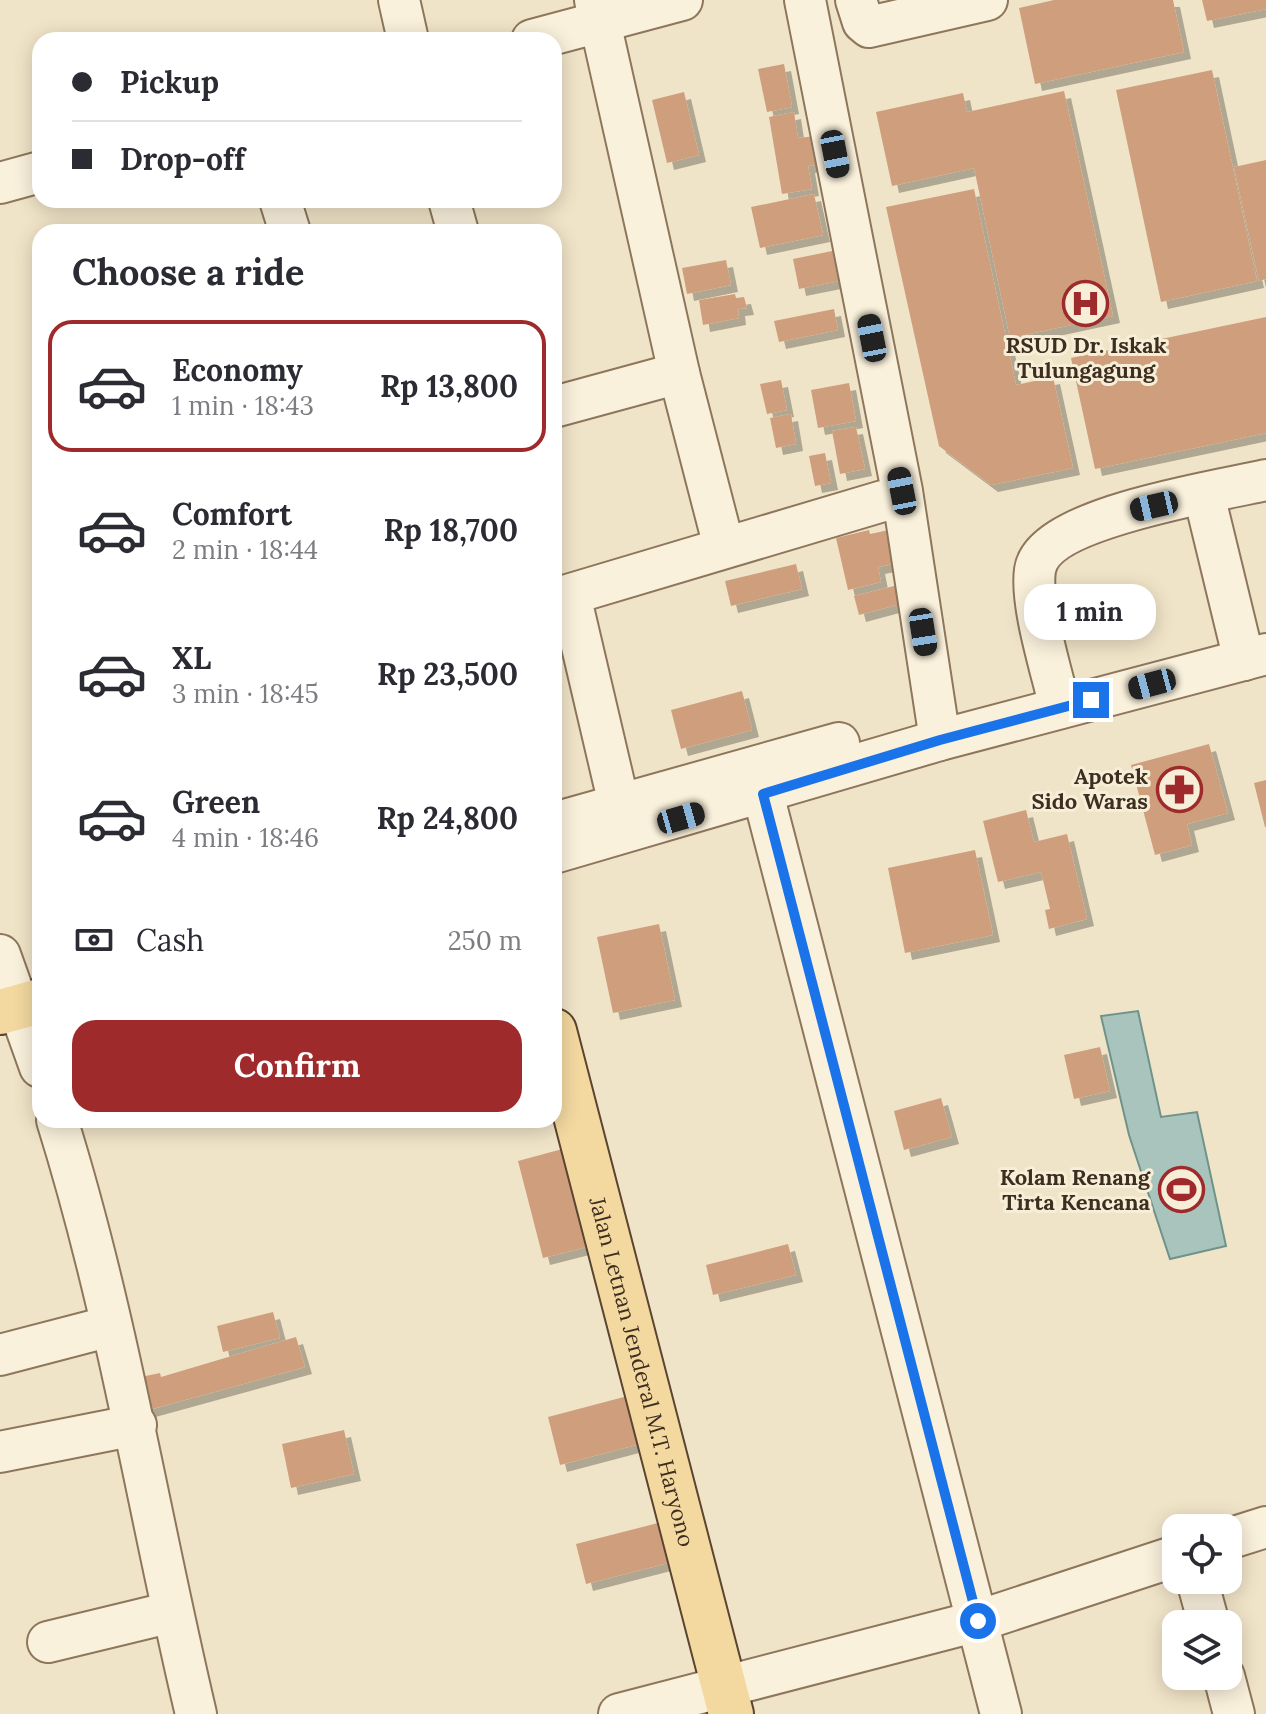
<!DOCTYPE html>
<html lang="en">
<head>
<meta charset="utf-8">
<style>
	:root { --surface:#fff; --page:#f2f2f3; --text:#2b2b33; --muted:#7c7c81; --line:#e1e1e2; --accent:#9e2a2b }
	body { margin:0; font-family:Lora,serif; background:var(--page); color:var(--text); height:100vh; display:flex; flex-direction:column; font-size:30px; white-space:nowrap }
	* { box-sizing:border-box; margin:0 }
	p { font-size:26px; color:var(--muted) }
	.icon { flex:none; width:44px; height:44px; fill:none; stroke:currentColor; stroke-width:2; stroke-linecap:round; stroke-linejoin:round }
	.map { position:relative; flex:1; overflow:hidden }
	.drawer { position:absolute; left:32px; top:224px; width:530px; height:904px; display:flex; flex-direction:column; background:var(--surface); border-radius:24px; box-shadow:0 4px 20px #0003 }
	.drawer>* { flex:none }
	.top-card { position:absolute; left:32px; top:32px; width:530px; height:176px; border-radius:24px; box-shadow:0 4px 20px #0003; display:grid; align-content:center; height:176px; padding:0 40px; background:var(--surface) }
	.fabs { position:absolute; left:1162px; top:1514px; display:grid; gap:16px }
	.fabs a { display:grid; place-items:center; width:80px; height:80px; border-radius:16px; background:var(--surface); box-shadow:0 4px 20px #0003; font-size:40px }
	.end { position:absolute; width:36px; height:36px; margin:-18px; border:10px solid #1a73e8; background:#fff; box-shadow:0 0 0 4px #fff }
	.from { border-radius:50% }
	.bubble { position:absolute; height:56px; border-radius:24px; background:var(--surface); box-shadow:0 4px 20px #0003; font-size:26px; font-weight:700; line-height:56px; text-align:center }
	.car { position:absolute; width:24px; height:48px; margin:-24px -12px; border-radius:10px; box-shadow:0 0 6px 2px #0007; background:linear-gradient(#222 24%,#8ab4d8 0 40%,#222 0 76%,#8ab4d8 0 86%,#222 0) }
	.top-card b { display:flex; align-items:center; gap:28px; height:76px; font-size:30px }
	.top-card b+b { border-top:2px solid var(--line) }
	.top-card i { width:20px; height:20px; background:var(--text) }
	ul { padding:0; list-style:none }
	li { display:flex; align-items:center; gap:24px; height:132px; margin:0 16px 12px; padding:0 24px; border:4px solid transparent; border-radius:24px }
	li div { flex:1 }
	li b { display:block; font-size:30px }
	li em { font-style:normal; font-weight:700 }
	li.current { border-color:var(--accent) }
	li>.icon { width:72px; height:72px; stroke-width:1.5 }
	h2 { padding:0 40px; font-size:36px; line-height:96px }
	.pay { display:flex; align-items:center; gap:20px; height:88px; padding:0 40px; font-size:30px }
	.pay p { margin-inline-start:auto }
	.action { display:flex; gap:16px; margin-top:auto; padding:16px 40px }
	.action a { flex:1; height:92px; border-radius:24px; background:var(--accent); color:#fff; font-size:32px; font-weight:700; line-height:92px; text-align:center }
	.map>svg:first-child { display:block }
	.water { fill:#a9c4bc; stroke:#6f938a; stroke-width:2 }
	.building { fill:#cf9f7d; filter:url(#shadow) }
	.lines { fill:none; stroke-linecap:round; stroke-linejoin:round }
	.minor-casing { stroke:#8d765c; stroke-width:44 }
	.major-casing { stroke:#5b4430; stroke-width:48 }
	.minor { stroke:#faf1dc; stroke-width:40 }
	.major { stroke:#f3d9a0; stroke-width:44 }
	.route { stroke:#1a73e8; stroke-width:10 }
	.labels { text-anchor:middle; stroke-width:6; stroke-linejoin:round; paint-order:stroke }
	.poi-label { font-size:22px; font-weight:bold; fill:#3d2e20; stroke:#f7eed8; text-anchor:end }
	.street-label { font-size:22px; fill:#3d2e20; stroke:#f7eed8 }
</style>
</head>
<body>
<div class="map">
<svg width="1266" height="1714" viewBox="0 0 1266 1714">
	<defs>
		<filter id="shadow"><feDropShadow dx="7" dy="7" stdDeviation="0" flood-color="#0004"/></filter>
	</defs>
	<rect width="100%" height="100%" fill="#f0e4c8"/>
	<path class="water" d="M1138,1011L1161,1117L1197,1112L1226,1246L1170,1259L1129,1135L1101,1016Z"/>
	<g class="building">
		<path d="M1054,0H1173L1184,52L1035,84L1019,8Z"/>
		<path d="M1202,0H1266V9L1207,21Z"/>
		<path d="M784,64L792,107L767,112L758,69Z"/>
		<path d="M1212,70L1257,281L1161,302L1116,90Z"/>
		<path d="M1064,91L1113,316L1010,338L974,168L892,186L876,112L963,93L967,112Z"/>
		<path d="M684,92L699,155L667,163L652,100Z"/>
		<path d="M794,112L798,138L816,136L821,164L808,166L812,189L782,194L769,117Z"/>
		<path d="M1266,160V279L1259,281L1234,167Z"/>
		<path d="M974,189L1016,385L1053,377L1073,468L991,485L939,446L886,207Z"/>
		<path d="M814,194L823,235L760,248L751,207Z"/>
		<path d="M837,250L844,280L799,289L793,259Z"/>
		<path d="M726,260L731,285L687,294L682,268Z"/>
		<path d="M735,294L736,298L744,297L747,308L738,309L739,318L703,325L699,300Z"/>
		<path d="M834,309L838,330L779,342L774,321Z"/>
		<path d="M1266,317V433L1095,469L1071,358Z"/>
		<path d="M781,380L787,410L767,414L760,384Z"/>
		<path d="M849,383L856,421L818,428L811,390Z"/>
		<path d="M791,414L796,444L776,448L770,418Z"/>
		<path d="M856,427L865,469L840,474L832,431Z"/>
		<path d="M825,453L831,483L815,486L809,456Z"/>
		<path d="M869,530L870,534L889,530L897,563L878,567L881,582L848,590L836,538Z"/>
		<path d="M796,564L802,589L731,606L725,581Z"/>
		<path d="M906,583L911,601L859,615L854,596Z"/>
		<path d="M742,691L752,730L681,749L671,710Z"/>
		<path d="M1209,744L1228,813L1187,824L1192,845L1155,855L1131,765Z"/>
		<path d="M1266,780V827H1265L1254,783Z"/>
		<path d="M1026,810L1034,842L1067,834L1087,919L1049,929L1045,910L1050,909L1041,872L998,882L983,821Z"/>
		<path d="M975,850L993,935L905,953L888,868Z"/>
		<path d="M659,924L675,1000L613,1013L597,937Z"/>
		<path d="M1100,1047L1110,1091L1074,1099L1064,1055Z"/>
		<path d="M941,1098L952,1137L904,1150L894,1111Z"/>
		<path d="M577,1145L602,1243L543,1258L518,1161Z"/>
		<path d="M788,1244L796,1275L713,1295L706,1265Z"/>
		<path d="M273,1312L280,1338L223,1352L217,1326Z"/>
		<path d="M296,1337L305,1367L145,1411L136,1378L160,1373L161,1377Z"/>
		<path d="M639,1393L651,1441L560,1465L548,1417Z"/>
		<path d="M344,1430L354,1474L291,1488L282,1444Z"/>
		<path d="M658,1523L668,1563L586,1584L576,1544Z"/>
	</g>
	<g class="lines">
		<defs>
			<g id="minor">
				<path d="M399,0L408,40"/>
				<path d="M595,0L679,373L724,547"/>
				<path d="M805,0L902,491L940,740"/>
				<path d="M856,0L863,22L869,27L987,0"/>
				<path d="M532,40L682,0"/>
				<path d="M0,183L40,172"/>
				<path d="M280,200L290,232"/>
				<path d="M449,200L458,232"/>
				<path d="M554,407L679,373"/>
				<path d="M1204,495L1244,660"/>
				<path d="M570,595L625,830"/>
				<path d="M554,599L883,501"/>
				<path d="M1060,708C1052,672 1030,605 1035,570C1043,517 1218,491 1266,480"/>
				<path d="M763,794L1001,1714"/>
				<path d="M554,823L839,743"/>
				<path d="M554,853L940,740L1266,654"/>
				<path d="M0,955L40,1067"/>
				<path d="M57,1120C118,1315 149,1516 196,1714"/>
				<path d="M0,1355L111,1326"/>
				<path d="M0,1452L136,1425"/>
				<path d="M1228,1539L1266,1527"/>
				<path d="M1197,1580L1209,1624"/>
				<path d="M48,1642L172,1612"/>
				<path d="M1224,1676L1234,1714"/>
				<path d="M619,1714L978,1621L1176,1556"/>
			</g>
			<g id="major">
				<path d="M0,1012L40,1001"/>
				<path id="s1" d="M554,1031L731,1714"/>
			</g>
		</defs>
		<use href="#minor" class="minor-casing"/>
		<use href="#major" class="major-casing"/>
		<use href="#minor" class="minor"/>
		<use href="#major" class="major"/>
	</g>
	<g class="lines">
		<path class="route" d="M978,1621L763,794L940,740L1091,700"/>
	</g>
	<defs>
		<symbol id="hospital-ring" viewBox="-11 -11 22 22"><circle r="9.5" fill="#f7eed8" stroke="#9e2a2b" stroke-width="1.5"/><path d="M-5-5h3v3.5h4V-5h3V5h-3V1.5h-4V5h-3Z" fill="#9e2a2b"/></symbol>
		<symbol id="pharmacy-ring" viewBox="-11 -11 22 22"><circle r="9.5" fill="#f7eed8" stroke="#9e2a2b" stroke-width="1.5"/><path d="M-2-6h4v4h4v4h-4v4h-4v-4h-4v-4h4Z" fill="#9e2a2b"/></symbol>
		<symbol id="stadium-ring" viewBox="-11 -11 22 22"><circle r="9.5" fill="#f7eed8" stroke="#9e2a2b" stroke-width="1.5"/><path d="M0-5a6.5 5 0 1 0 0 10a6.5 5 0 1 0 0-10ZM-3.5-1.8h7v3.6h-7Z" fill="#9e2a2b"/></symbol>
	</defs>
	<g fill-rule="evenodd">
		<use href="#hospital-ring" x="1060" y="278" width="51" height="51"/>
		<use href="#pharmacy-ring" x="1154" y="764" width="51" height="51"/>
		<use href="#stadium-ring" x="1156" y="1164" width="51" height="51"/>
	</g>
	<g class="labels">
		<g class="poi-label">
			<text x="1086" y="353" text-anchor="middle">RSUD Dr. Iskak<tspan x="1086" dy="25">Tulungagung</tspan></text>
			<text x="1148" y="784">Apotek<tspan x="1148" dy="25">Sido Waras</tspan></text>
			<text x="1150" y="1185">Kolam Renang<tspan x="1150" dy="25">Tirta Kencana</tspan></text>
		</g>
		<g class="street-label">
			<text dy="8" stroke="none"><textPath href="#s1" startOffset="352">Jalan Letnan Jenderal M.T. Haryono</textPath></text>
		</g>
	</g>
</svg>
<div class="fabs">
<a><svg class="icon" aria-label="locate" viewBox="0 0 24 24"><circle cx="12" cy="12" r="6"/><path d="M12 2v4M12 18v4M2 12h4M18 12h4"/></svg></a>
<a><svg class="icon" aria-label="layers" viewBox="0 0 24 24"><path d="M12 4l9 5-9 5-9-5zM3 14l9 5 9-5"/></svg></a>
</div>
<i class="end from" style="left:978px;top:1621px"></i>
<i class="end" style="left:1091px;top:700px"></i>
<div class="bubble" style="left:1024px;top:584px;width:132px">1 min</div>
<i class="car" style="left:835px;top:154px;rotate:169deg"></i>
<i class="car" style="left:872px;top:338px;rotate:349deg"></i>
<i class="car" style="left:902px;top:491px;rotate:349deg"></i>
<i class="car" style="left:1154px;top:506px;rotate:257deg"></i>
<i class="car" style="left:923px;top:632px;rotate:171deg"></i>
<i class="car" style="left:1152px;top:684px;rotate:255deg"></i>
<i class="car" style="left:681px;top:818px;rotate:74deg"></i>
<div class="top-card">
<b><i class="from"></i>Pickup</b>
<b><i></i>Drop-off</b>
</div>
<section class="drawer">
<h2>Choose a ride</h2>
<ul>
<li class="current"><svg class="icon" aria-label="car" viewBox="0 0 24 24"><path d="M5 17H2v-5l4-1 3-4h7l3 4 3 1v5h-3M9 17h6M6 11h13"/><circle cx="7" cy="17" r="2"/><circle cx="17" cy="17" r="2"/></svg><div><b>Economy</b><p>1 min · 18:43</p></div><em>Rp 13,800</em></li>
<li><svg class="icon" aria-label="car" viewBox="0 0 24 24"><path d="M5 17H2v-5l4-1 3-4h7l3 4 3 1v5h-3M9 17h6M6 11h13"/><circle cx="7" cy="17" r="2"/><circle cx="17" cy="17" r="2"/></svg><div><b>Comfort</b><p>2 min · 18:44</p></div><em>Rp 18,700</em></li>
<li><svg class="icon" aria-label="car" viewBox="0 0 24 24"><path d="M5 17H2v-5l4-1 3-4h7l3 4 3 1v5h-3M9 17h6M6 11h13"/><circle cx="7" cy="17" r="2"/><circle cx="17" cy="17" r="2"/></svg><div><b>XL</b><p>3 min · 18:45</p></div><em>Rp 23,500</em></li>
<li><svg class="icon" aria-label="car" viewBox="0 0 24 24"><path d="M5 17H2v-5l4-1 3-4h7l3 4 3 1v5h-3M9 17h6M6 11h13"/><circle cx="7" cy="17" r="2"/><circle cx="17" cy="17" r="2"/></svg><div><b>Green</b><p>4 min · 18:46</p></div><em>Rp 24,800</em></li>
</ul>
<div class="pay"><svg class="icon" aria-label="cash" viewBox="0 0 24 24"><path d="M3 7h18v10H3z"/><circle cx="12" cy="12" r="2"/></svg>Cash<p>250 m</p></div>
<div class="action"><a>Confirm</a></div>
</section>
</div>
</body>
</html>
